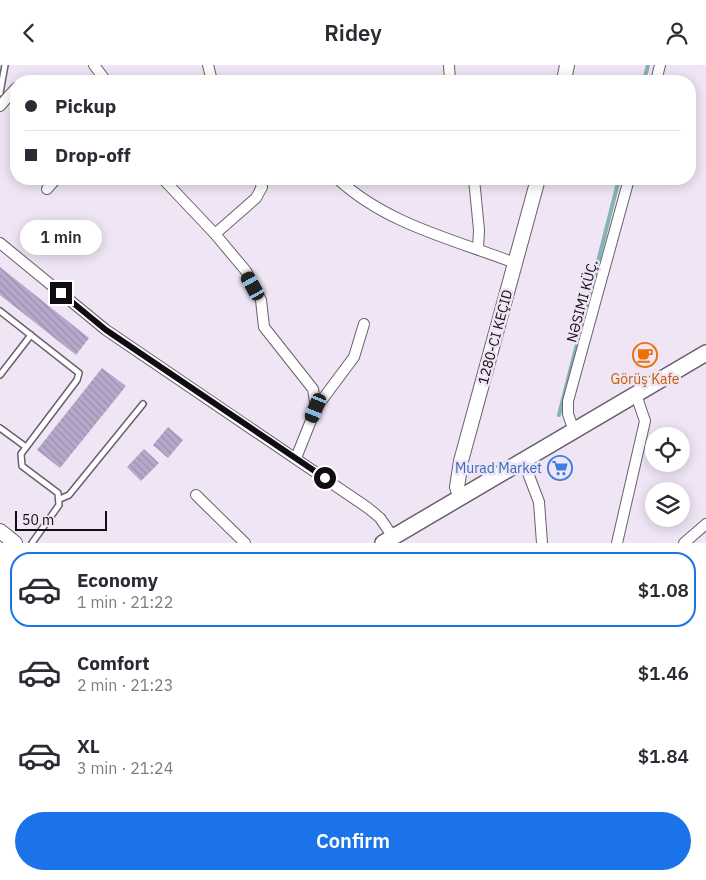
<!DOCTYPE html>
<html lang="en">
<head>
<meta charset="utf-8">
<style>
	:root { --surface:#fff; --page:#f7f7f7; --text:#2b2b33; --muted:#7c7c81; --line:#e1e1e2; --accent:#1a73e8 }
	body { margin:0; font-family:"IBM Plex Sans",sans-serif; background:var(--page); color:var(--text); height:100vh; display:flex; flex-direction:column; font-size:19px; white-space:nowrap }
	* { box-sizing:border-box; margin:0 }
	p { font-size:16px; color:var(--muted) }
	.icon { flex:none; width:28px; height:28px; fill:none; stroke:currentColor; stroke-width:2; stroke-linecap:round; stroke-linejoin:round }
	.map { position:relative; height:478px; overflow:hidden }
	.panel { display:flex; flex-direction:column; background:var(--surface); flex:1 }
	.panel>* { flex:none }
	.guide { position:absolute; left:10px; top:10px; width:686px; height:110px; border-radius:20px; box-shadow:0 2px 12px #0003; display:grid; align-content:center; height:110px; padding:0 15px; background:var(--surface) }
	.controls { position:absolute; left:645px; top:362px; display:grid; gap:10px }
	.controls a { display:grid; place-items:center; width:45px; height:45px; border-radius:50%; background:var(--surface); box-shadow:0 2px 12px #0003; font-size:25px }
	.scale { position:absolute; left:15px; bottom:12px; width:92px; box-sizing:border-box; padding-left:5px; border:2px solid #100d12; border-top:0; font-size:14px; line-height:18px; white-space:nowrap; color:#100d12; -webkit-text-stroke:4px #efe5f5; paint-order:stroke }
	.end { position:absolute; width:22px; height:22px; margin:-11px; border:6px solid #100d12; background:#fff; box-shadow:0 0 0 2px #fff }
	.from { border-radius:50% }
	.bubble { position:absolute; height:35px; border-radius:18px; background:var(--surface); box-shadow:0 2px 12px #0003; font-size:16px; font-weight:600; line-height:35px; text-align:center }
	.car { position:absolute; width:15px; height:30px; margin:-15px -8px; border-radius:6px; box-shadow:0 0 4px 1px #0007; background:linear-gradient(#222 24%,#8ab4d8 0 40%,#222 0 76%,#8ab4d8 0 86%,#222 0) }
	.guide b { display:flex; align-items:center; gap:18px; height:48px; font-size:19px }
	.guide b+b { border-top:1px solid var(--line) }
	.guide i { width:12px; height:12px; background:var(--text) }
	ul { padding:9px 0 0; list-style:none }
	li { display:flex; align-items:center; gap:15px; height:75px; margin:0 10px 8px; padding:0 5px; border:2px solid transparent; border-radius:20px }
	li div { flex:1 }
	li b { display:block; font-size:19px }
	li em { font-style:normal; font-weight:600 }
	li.on { border-color:var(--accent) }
	li>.icon { width:45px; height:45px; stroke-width:1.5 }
	.cta { display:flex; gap:10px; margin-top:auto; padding:10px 15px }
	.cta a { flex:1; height:58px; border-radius:30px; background:var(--accent); color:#fff; font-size:20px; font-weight:600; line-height:58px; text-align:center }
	header { display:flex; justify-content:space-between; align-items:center; height:65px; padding:0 15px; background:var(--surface); font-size:22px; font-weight:600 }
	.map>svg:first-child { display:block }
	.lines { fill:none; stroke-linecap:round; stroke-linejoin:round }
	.stream { stroke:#84b4b4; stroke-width:4 }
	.building { fill:url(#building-back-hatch) }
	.service-casing { stroke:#69606e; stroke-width:8 }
	.minor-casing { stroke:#69606e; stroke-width:12 }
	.tertiary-casing { stroke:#69606e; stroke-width:16 }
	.secondary-casing { stroke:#69606e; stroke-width:18 }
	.service { stroke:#fff; stroke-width:5 }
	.minor { stroke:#fff; stroke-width:10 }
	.tertiary { stroke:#fff; stroke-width:14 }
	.secondary { stroke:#fff; stroke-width:15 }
	.route { stroke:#100d12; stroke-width:6 }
	.labels { text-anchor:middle; stroke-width:5; stroke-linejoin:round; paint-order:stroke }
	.street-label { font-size:14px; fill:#100d12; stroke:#efe5f5 }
	.food-label { font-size:14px; fill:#c56008; stroke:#efe5f5 }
	.shop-label { font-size:14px; fill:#366cbe; stroke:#efe5f5; text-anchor:end }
</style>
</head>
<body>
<header><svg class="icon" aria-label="back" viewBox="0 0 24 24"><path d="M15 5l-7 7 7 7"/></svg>Ridey<svg class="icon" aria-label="person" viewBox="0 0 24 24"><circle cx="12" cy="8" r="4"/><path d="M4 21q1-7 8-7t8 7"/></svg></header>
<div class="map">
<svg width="706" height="478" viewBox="0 0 706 478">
	<defs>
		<pattern id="building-back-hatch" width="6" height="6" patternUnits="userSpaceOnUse" patternTransform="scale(1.25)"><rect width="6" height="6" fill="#b6a8ca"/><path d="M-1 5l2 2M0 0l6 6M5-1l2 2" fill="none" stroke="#9b8fac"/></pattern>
	</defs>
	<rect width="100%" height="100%" fill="#efe5f5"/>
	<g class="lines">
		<g class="stream">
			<path d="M644,16L648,0"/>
			<path d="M559,350L619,114"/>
		</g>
	</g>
	<g class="building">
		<path d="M0,202L89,273L76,290L0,230Z"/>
		<path d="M102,303L126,321L60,403L37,385Z"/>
		<path d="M168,362L183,375L168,393L153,380Z"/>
		<path d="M144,384L159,398L141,416L127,402Z"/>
	</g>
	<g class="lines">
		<defs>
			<g id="service">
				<path d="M0,28L5,0"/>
				<path d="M0,246L79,308L77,315L21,389L22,401L58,428L59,440L32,478"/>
				<path d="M0,310L31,270"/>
				<path d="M0,363L26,382"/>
				<path d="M60,434L69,430L143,339"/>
			</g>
			<g id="minor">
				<path d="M94,0L106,16"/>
				<path d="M208,0L212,16"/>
				<path d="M449,0L450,16"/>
				<path d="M656,16L660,0"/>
				<path d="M0,41L16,23"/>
				<path d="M163,114L215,169L246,206L261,235L264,262L313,324L316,343L296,393"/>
				<path d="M338,114C386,159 455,175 515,198"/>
				<path d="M474,114L479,165L478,184"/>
				<path d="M47,124L56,114"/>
				<path d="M215,169L256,133L262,122L259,114"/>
				<path d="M0,178L106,265L368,443L380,453L393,472"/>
				<path d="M316,343L354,292L364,259"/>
				<path d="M574,366L568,349V336L629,114"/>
				<path d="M523,395L539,437L542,478"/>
				<path d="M196,430L245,478"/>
				<path d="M617,478L645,356L636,330"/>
				<path d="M684,478L706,459"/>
			</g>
			<g id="tertiary">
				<path d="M564,16L567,0"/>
				<path d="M460,431L457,422L461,396L538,114"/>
				<path d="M0,466L15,478"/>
			</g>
			<path id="secondary" d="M383,478L706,288"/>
		</defs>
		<use href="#service" class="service-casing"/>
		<use href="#minor" class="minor-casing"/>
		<use href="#tertiary" class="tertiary-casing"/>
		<use href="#secondary" class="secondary-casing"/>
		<use href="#service" class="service"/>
		<use href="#minor" class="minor"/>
		<use href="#tertiary" class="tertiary"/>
		<use href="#secondary" class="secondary"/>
	</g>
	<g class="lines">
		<path class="route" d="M61,228L106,265L325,413"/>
	</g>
	<defs>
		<symbol id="cafe-ring" viewBox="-11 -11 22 22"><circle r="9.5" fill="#efe5f5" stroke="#e8710a" stroke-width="1.5"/><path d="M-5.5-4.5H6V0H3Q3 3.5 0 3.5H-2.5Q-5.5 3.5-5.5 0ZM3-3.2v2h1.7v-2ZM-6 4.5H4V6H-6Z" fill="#e8710a"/></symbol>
		<symbol id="supermarket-ring" viewBox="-11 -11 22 22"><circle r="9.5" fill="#efe5f5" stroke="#3f7fe0" stroke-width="1.5"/><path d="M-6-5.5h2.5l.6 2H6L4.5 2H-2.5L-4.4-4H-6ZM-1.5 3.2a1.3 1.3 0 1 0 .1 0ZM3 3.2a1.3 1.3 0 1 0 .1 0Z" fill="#3f7fe0"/></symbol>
	</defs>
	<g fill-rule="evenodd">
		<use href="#cafe-ring" x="631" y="276" width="28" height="28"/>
		<use href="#supermarket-ring" x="546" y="389" width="28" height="28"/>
	</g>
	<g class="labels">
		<g class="street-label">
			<text transform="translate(582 236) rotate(-75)" y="5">NƏSIMI KÜÇ.</text>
			<text transform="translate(495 272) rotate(-75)" y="5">1280-CI KEÇID</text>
		</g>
		<g class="food-label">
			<text x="645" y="319">Görüş Kafe</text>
		</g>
		<g class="shop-label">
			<text x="542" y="408">Murad Market</text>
		</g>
	</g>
</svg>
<div class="controls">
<a><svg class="icon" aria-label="locate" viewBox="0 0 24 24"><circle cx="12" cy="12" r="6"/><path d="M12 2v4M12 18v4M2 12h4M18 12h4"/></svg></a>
<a><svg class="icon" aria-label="layers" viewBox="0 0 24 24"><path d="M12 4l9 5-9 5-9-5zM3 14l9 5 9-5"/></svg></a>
</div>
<div class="scale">50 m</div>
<i class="end from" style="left:325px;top:413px"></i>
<i class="end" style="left:61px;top:228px"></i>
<div class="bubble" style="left:20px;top:155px;width:82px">1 min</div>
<i class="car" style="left:253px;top:221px;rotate:331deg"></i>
<i class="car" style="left:316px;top:343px;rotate:202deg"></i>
<div class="guide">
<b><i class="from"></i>Pickup</b>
<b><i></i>Drop-off</b>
</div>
</div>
<section class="panel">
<ul>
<li class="on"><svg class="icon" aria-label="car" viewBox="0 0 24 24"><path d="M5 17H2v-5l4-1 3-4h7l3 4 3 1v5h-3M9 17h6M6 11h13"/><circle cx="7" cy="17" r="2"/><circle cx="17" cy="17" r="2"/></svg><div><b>Economy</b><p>1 min · 21:22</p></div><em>$1.08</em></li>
<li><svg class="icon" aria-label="car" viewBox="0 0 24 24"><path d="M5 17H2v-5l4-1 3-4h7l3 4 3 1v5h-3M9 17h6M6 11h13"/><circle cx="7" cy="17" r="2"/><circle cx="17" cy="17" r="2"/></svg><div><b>Comfort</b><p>2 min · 21:23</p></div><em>$1.46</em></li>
<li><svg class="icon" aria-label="car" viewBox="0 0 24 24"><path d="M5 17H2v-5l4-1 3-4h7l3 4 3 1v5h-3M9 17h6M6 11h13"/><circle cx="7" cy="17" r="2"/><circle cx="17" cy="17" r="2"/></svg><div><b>XL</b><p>3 min · 21:24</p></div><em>$1.84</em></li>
</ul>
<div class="cta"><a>Confirm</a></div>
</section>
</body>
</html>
